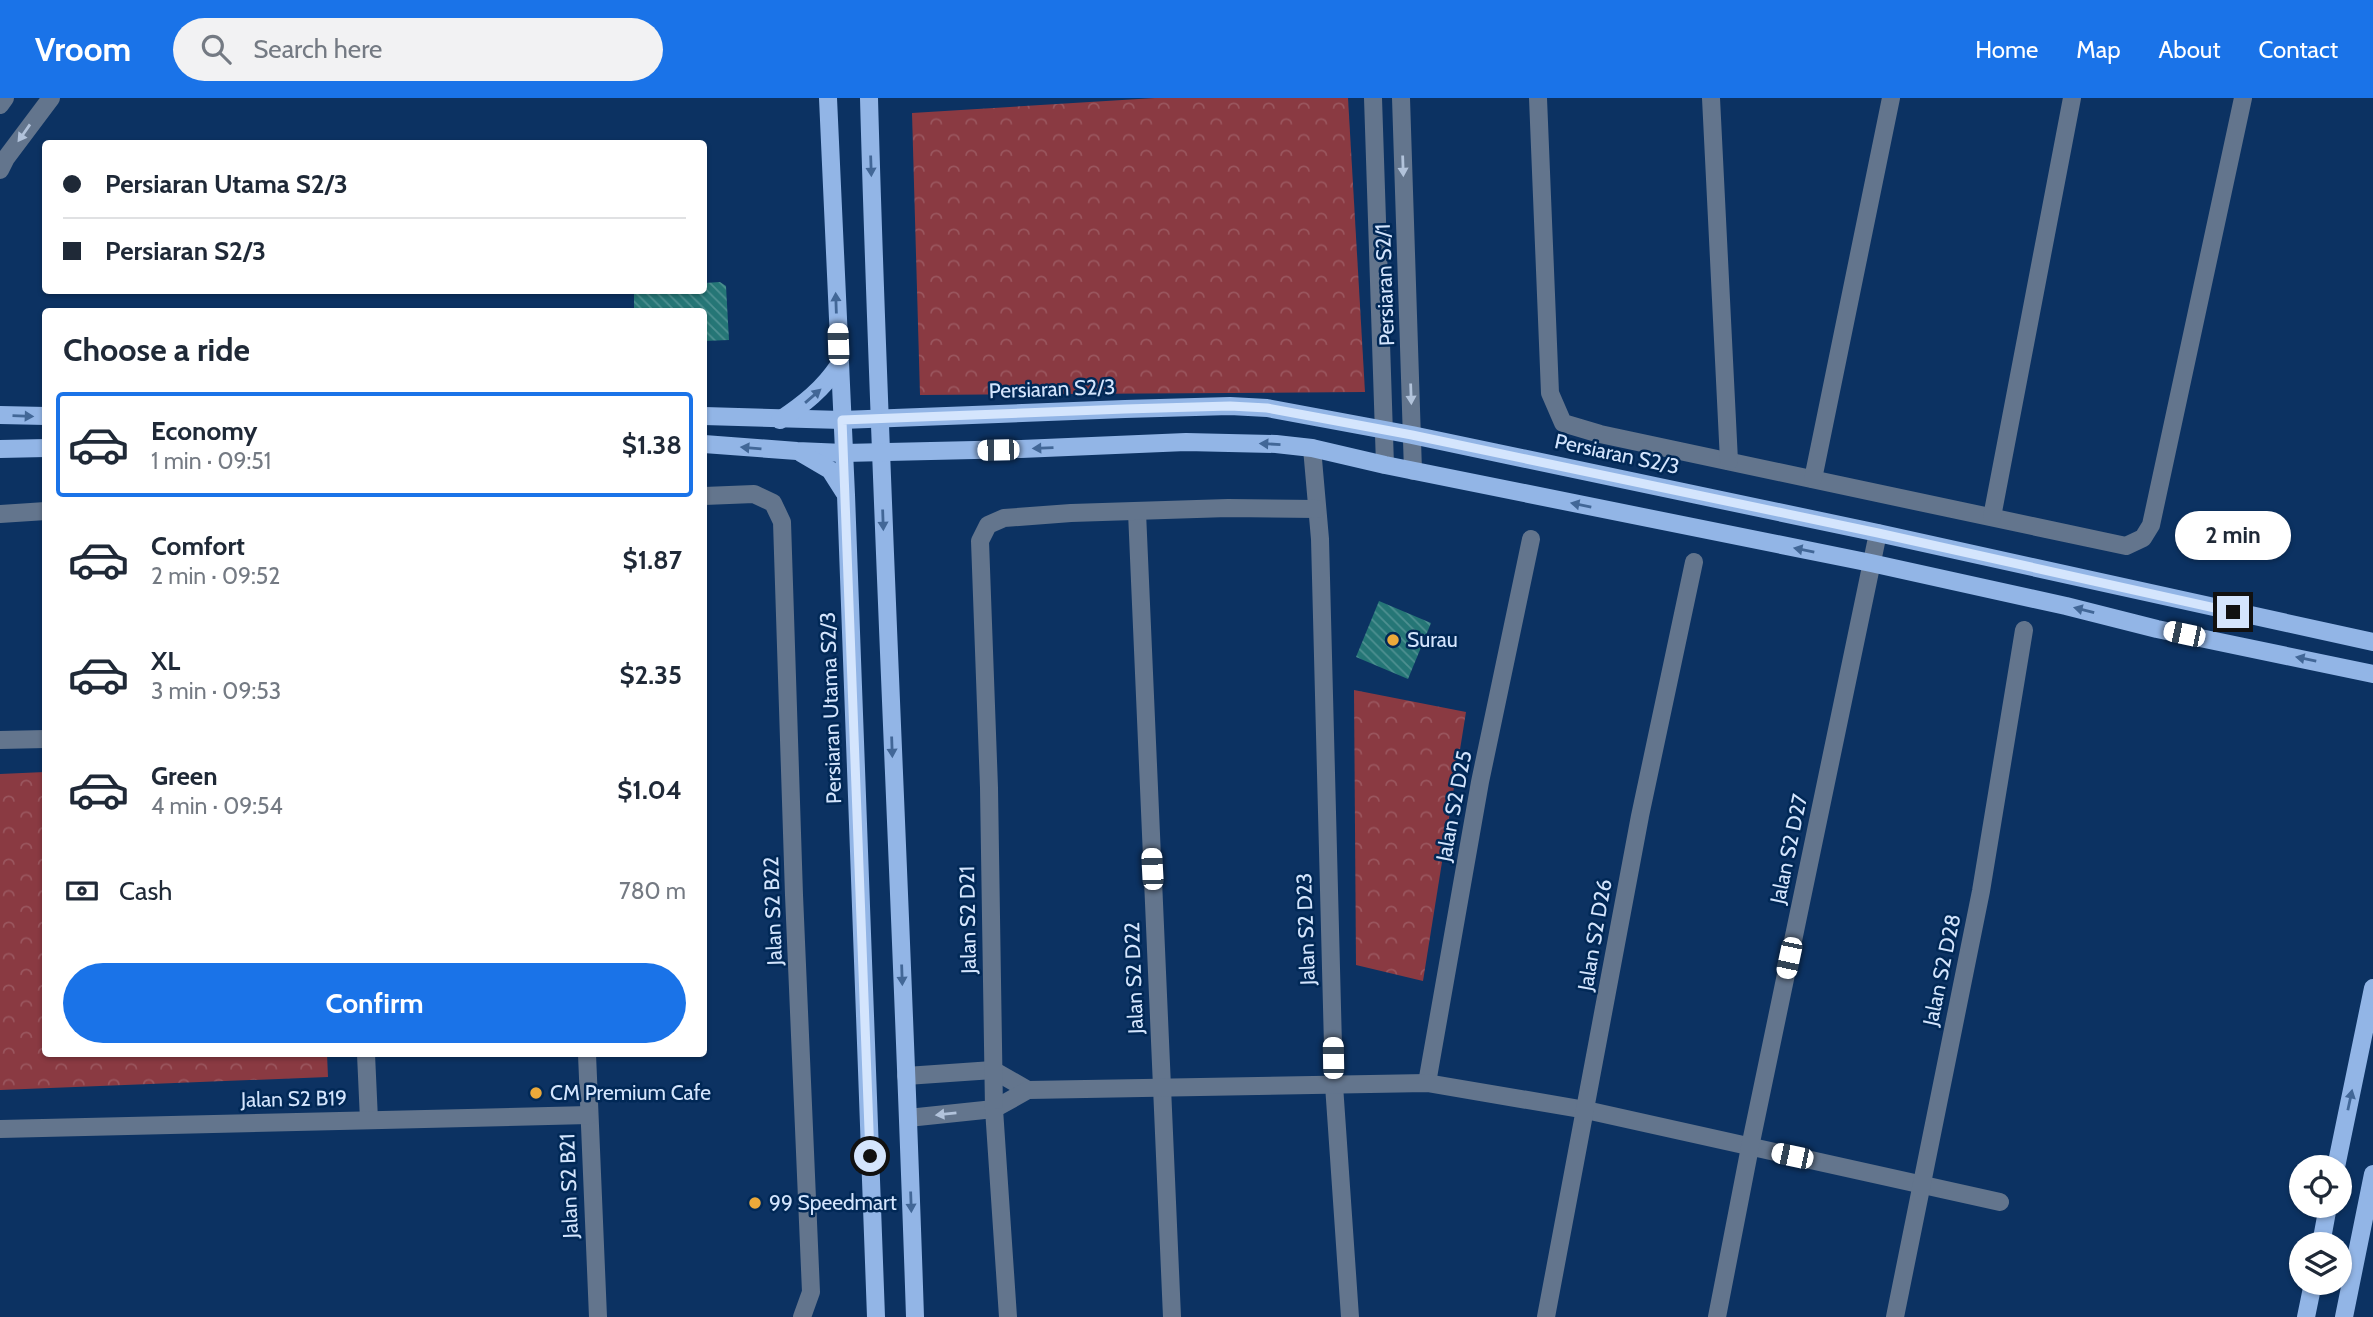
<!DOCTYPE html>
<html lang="en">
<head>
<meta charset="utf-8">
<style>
	:root { --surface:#fff; --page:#f2f2f3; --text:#1f2937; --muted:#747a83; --line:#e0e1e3; --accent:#1a73e8 }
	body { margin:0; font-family:Cabin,sans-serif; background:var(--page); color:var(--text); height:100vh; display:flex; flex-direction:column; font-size:26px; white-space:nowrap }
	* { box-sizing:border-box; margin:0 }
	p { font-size:23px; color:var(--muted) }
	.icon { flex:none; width:38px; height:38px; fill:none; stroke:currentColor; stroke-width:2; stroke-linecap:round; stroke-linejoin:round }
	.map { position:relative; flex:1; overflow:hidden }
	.drawer { position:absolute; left:42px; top:210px; width:665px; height:749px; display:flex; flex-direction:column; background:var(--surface); border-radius:7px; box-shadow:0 2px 5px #0004 }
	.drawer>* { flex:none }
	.banner { position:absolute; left:42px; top:42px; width:665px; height:154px; border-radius:7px; box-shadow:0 2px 5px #0004; display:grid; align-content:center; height:154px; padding:0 21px; background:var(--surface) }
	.tools { position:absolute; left:2289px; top:1057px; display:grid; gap:14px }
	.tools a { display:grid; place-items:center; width:63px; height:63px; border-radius:50%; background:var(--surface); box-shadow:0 2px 5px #0004; font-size:35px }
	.end { position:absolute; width:32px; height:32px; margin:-16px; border:9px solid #d4e5fd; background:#111; box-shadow:0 0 0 4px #111 }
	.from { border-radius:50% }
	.bubble { position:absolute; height:49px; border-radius:24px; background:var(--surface); box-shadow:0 2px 5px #0004; font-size:23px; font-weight:700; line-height:49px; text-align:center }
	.car { position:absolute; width:21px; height:42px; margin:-21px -10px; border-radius:9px; box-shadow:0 0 5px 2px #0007; background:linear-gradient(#fff 24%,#345 0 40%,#fff 0 76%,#345 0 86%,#fff 0) }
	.banner b { display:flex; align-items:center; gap:24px; height:66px; font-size:26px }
	.banner b+b { border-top:2px solid var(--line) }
	.banner i { width:18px; height:18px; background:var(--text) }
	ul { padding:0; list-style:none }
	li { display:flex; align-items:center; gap:21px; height:105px; margin:0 14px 10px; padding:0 7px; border:4px solid transparent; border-radius:7px }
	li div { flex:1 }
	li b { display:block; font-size:26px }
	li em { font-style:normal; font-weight:700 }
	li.current { border-color:var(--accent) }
	li>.icon { width:63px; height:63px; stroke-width:1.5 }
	h2 { padding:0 21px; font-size:32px; line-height:84px }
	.pay { display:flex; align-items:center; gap:18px; height:77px; padding:0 21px; font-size:26px }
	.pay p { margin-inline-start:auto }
	.button { display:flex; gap:14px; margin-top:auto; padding:14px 21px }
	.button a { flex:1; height:80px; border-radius:42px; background:var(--accent); color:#fff; font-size:28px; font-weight:700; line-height:80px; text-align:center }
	header { display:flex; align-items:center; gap:42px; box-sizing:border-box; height:98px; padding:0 35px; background:var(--accent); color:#fff }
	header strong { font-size:33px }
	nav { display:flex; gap:38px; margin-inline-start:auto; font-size:24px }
	.search { width:490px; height:63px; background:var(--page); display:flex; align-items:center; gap:18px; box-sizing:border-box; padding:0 24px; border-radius:38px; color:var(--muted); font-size:26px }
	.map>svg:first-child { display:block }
	.park { fill:url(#park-crowns) }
	.building { fill:url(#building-back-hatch) }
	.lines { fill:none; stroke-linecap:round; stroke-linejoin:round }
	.minor { stroke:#63758d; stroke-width:18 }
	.major { stroke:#92b5e6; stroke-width:18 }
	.oneway { fill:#b2c3db }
	.oneway2 { fill:#426797 }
	.route { stroke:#d4e5fd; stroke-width:9 }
	.poi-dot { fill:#eba93a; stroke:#012856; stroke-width:2.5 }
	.labels { text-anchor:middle; stroke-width:5; stroke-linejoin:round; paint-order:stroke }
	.street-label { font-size:21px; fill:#d4e5fd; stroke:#012856 }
	.poi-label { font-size:21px; fill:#d4e5fd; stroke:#012856; text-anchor:start }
</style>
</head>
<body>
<header>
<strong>Vroom</strong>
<div class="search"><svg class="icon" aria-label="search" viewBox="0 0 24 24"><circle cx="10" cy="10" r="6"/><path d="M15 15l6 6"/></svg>Search here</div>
<nav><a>Home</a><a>Map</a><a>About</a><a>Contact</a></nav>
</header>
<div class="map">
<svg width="2373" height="1219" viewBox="0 0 2373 1219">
	<defs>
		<pattern id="park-crowns" width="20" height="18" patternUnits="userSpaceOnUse" patternTransform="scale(1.75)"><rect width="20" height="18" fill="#8a3a42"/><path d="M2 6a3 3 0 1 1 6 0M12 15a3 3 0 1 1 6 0" fill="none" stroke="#9a565e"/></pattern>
		<pattern id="building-back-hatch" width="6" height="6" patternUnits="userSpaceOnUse" patternTransform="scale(1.75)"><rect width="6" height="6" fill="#257676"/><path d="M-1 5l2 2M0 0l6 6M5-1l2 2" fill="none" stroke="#4e9091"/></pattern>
	</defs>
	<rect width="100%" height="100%" fill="#0c3262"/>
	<g class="park">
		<path d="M1155,0H1348L1365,294L920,297L912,15Z"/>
		<path d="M1354,592L1466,614L1423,883L1356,867Z"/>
		<path d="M45,674L46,956H327L328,979L0,992V676Z"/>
	</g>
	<g class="building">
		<path d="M720,184L726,188L729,242L704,243V214H634V192H704V185Z"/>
		<path d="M1379,503L1431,525L1408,581L1356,559Z"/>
	</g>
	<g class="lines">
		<g class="minor">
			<path d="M1373,0L1385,367"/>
			<path d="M1401,0L1413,373"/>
			<path d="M1538,0L1550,295L1563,325L1600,336L2126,448L2143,440L2151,427L2243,0"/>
			<path d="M1711,0L1729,363"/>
			<path d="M0,7L5,0"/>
			<path d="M0,72L6,60L51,0"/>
			<path d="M1312,350L1320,441L1334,987L1350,1219"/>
			<path d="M1813,381L1891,0"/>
			<path d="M704,398L754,396L773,405L782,424L794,797L811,1194L802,1219"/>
			<path d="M1137,414L1172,1219"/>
			<path d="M0,416L46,413"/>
			<path d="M1992,419L2072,0"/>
			<path d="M0,642L46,641"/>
			<path d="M366,956L369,1022"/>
			<path d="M587,956L598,1219"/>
			<path d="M906,978L993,972L1028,992"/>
			<path d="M1427,985L1480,684L1531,441"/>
			<path d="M908,1020L994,1011L1028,992L1427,985L1586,1012L2000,1104"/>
			<path d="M0,1031L589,1017"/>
			<path d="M1008,1219L994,1011L989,690L980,443L988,427L1004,420L1071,415L1228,410L1317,411"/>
			<path d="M1546,1219L1640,718L1694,464"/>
			<path d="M1717,1219L1750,1049L1878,435"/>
			<path d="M1895,1219L1981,793L2024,532"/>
		</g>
		<g class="major">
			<path d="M828,0L846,397L876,1219"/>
			<path d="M869,0C880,406 902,813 915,1219"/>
			<path d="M0,317L46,318"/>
			<path d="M704,318L842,322L1125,311L1230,308L1267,310L1412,337L1878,435L2373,544"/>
			<path d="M780,322C804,306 823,291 839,267"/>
			<path d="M704,346L797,353L844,355L1021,351L1186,344L1276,346L1312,350L1385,367L1871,465L2066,508L2157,531L2373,576"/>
			<path d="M0,351L46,350"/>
			<path d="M801,355L830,372L844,394"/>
			<path d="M2336,1069L2373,890"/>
			<path d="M2321,1146L2328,1108"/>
			<path d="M2306,1219L2313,1185"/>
			<path d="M2344,1219L2373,1076"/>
		</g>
	</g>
	<defs><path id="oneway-solid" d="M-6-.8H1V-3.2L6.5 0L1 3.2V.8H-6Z" transform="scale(1.75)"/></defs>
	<g class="oneway">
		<use href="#oneway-solid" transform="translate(24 35) rotate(125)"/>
		<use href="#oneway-solid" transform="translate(1403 68) rotate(88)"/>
		<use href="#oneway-solid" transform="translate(1411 296) rotate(88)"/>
		<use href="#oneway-solid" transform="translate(946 1016) rotate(174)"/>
	</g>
	<g class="oneway2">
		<use href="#oneway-solid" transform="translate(871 68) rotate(88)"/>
		<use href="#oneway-solid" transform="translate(836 205) rotate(-92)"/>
		<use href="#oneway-solid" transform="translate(813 298) rotate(-41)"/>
		<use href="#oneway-solid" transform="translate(23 318) rotate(2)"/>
		<use href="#oneway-solid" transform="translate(1270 346) rotate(-177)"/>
		<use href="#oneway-solid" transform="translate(751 350) rotate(-175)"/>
		<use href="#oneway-solid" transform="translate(1043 350) rotate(178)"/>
		<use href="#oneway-solid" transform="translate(1581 407) rotate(-169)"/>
		<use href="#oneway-solid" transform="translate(883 422) rotate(88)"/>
		<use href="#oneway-solid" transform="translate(1804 452) rotate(-169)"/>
		<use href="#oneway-solid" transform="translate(2084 512) rotate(-166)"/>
		<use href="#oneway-solid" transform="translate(2306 561) rotate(-168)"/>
		<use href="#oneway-solid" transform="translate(892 649) rotate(88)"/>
		<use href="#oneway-solid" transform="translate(902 877) rotate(88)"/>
		<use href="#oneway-solid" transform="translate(2350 1002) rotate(-78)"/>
		<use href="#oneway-solid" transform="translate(911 1104) rotate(88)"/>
	</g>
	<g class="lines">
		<path class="route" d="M870,1058L842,322L1125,311L1230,308L1267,310L1412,337L1878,435L2233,514"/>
	</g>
	<g class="poi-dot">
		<circle cx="1393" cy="542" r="7"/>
		<circle cx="536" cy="995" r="7"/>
		<circle cx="755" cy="1105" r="7"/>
	</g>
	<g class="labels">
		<g class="street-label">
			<text transform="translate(1385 187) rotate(-92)" y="7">Persiaran S2/1</text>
			<text transform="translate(1052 291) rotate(-2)" y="7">Persiaran S2/3</text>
			<text transform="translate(1617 356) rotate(12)" y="7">Persiaran S2/3</text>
			<text transform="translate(831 610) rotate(-92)" y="7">Persiaran Utama S2/3</text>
			<text transform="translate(1454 708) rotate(-79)" y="7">Jalan S2 D25</text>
			<text transform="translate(1789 751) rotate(-78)" y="7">Jalan S2 D27</text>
			<text transform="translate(773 813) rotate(-92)" y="7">Jalan S2 B22</text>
			<text transform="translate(968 822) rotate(-91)" y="7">Jalan S2 D21</text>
			<text transform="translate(1306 831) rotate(-92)" y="7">Jalan S2 D23</text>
			<text transform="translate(1595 837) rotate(-80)" y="7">Jalan S2 D26</text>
			<text transform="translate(1942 872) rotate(-78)" y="7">Jalan S2 D28</text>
			<text transform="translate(1134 880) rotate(-92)" y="7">Jalan S2 D22</text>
			<text transform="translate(294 1001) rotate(-1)" y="7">Jalan S2 B19</text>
			<text transform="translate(569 1088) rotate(-92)" y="7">Jalan S2 B21</text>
		</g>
		<g class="poi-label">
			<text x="1407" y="549">Surau</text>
			<text x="550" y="1002">CM Premium Cafe</text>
			<text x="769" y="1112">99 Speedmart</text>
		</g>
	</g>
</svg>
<div class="tools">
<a><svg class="icon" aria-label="locate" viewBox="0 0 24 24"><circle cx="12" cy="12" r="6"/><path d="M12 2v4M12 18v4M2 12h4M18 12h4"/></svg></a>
<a><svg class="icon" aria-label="layers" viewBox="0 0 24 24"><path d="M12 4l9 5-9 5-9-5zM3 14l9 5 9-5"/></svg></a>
</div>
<i class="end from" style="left:870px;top:1058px"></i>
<i class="end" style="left:2233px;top:514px"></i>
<div class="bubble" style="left:2175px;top:413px;width:116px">2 min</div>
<i class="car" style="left:838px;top:246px;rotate:358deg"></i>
<i class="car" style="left:998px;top:352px;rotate:269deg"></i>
<i class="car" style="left:2184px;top:536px;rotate:282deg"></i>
<i class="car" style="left:1152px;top:771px;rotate:357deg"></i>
<i class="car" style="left:1789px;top:860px;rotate:192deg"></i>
<i class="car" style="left:1333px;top:960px;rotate:359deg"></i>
<i class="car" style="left:1792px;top:1058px;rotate:282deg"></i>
<div class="banner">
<b><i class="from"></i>Persiaran Utama S2/3</b>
<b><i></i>Persiaran S2/3</b>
</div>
<section class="drawer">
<h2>Choose a ride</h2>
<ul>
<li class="current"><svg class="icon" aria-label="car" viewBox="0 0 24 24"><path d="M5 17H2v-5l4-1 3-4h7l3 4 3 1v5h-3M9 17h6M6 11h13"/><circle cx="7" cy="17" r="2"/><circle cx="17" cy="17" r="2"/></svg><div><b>Economy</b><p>1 min · 09:51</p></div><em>$1.38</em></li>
<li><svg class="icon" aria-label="car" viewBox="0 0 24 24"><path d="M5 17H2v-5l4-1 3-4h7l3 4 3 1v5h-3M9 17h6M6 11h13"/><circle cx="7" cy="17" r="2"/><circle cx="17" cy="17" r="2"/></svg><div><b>Comfort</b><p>2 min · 09:52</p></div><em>$1.87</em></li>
<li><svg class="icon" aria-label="car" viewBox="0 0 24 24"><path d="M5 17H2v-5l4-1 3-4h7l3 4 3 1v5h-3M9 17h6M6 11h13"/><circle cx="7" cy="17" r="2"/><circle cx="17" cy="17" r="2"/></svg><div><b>XL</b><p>3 min · 09:53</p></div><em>$2.35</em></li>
<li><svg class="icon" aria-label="car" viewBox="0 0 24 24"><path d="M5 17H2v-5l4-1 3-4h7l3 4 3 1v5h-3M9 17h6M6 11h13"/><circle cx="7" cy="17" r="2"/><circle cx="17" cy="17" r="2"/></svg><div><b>Green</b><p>4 min · 09:54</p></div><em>$1.04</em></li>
</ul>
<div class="pay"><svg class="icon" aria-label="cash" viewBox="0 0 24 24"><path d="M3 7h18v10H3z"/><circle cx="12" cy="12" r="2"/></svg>Cash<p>780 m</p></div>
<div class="button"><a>Confirm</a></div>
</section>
</div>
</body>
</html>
